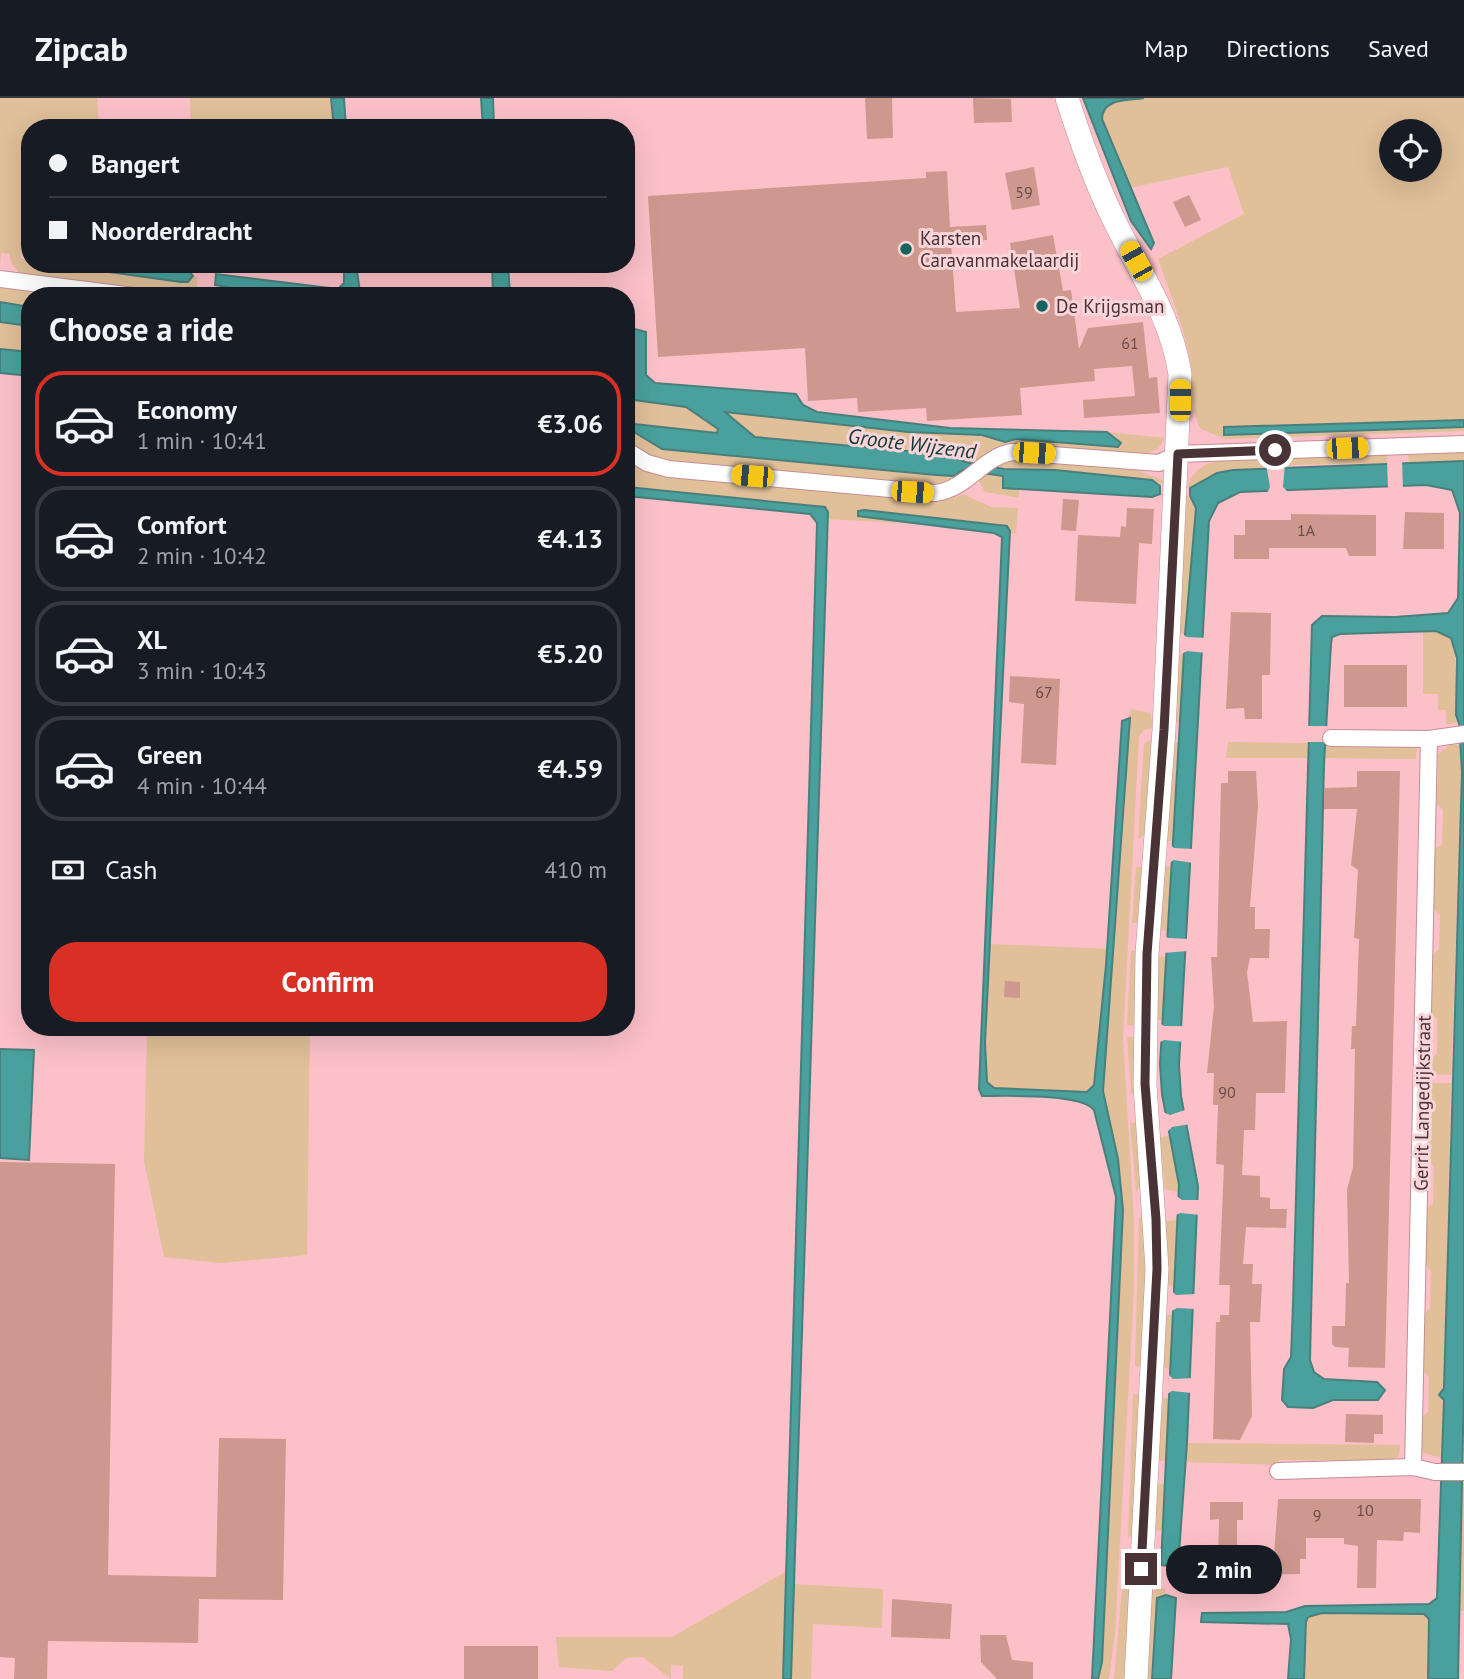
<!DOCTYPE html>
<html lang="en">
<head>
<meta charset="utf-8">
<style>
	:root { --surface:#171b24; --page:#20242c; --text:#f1f3f6; --muted:#9ea1a6; --line:#363941; --accent:#d93025 }
	body { margin:0; font-family:"PT Sans",sans-serif; background:var(--page); color:var(--text); height:100vh; display:flex; flex-direction:column; font-size:26px; white-space:nowrap }
	* { box-sizing:border-box; margin:0 }
	p { font-size:23px; color:var(--muted) }
	.icon { flex:none; width:38px; height:38px; fill:none; stroke:currentColor; stroke-width:2; stroke-linecap:round; stroke-linejoin:round }
	.map { position:relative; flex:1; overflow:hidden }
	.drawer { position:absolute; left:21px; top:189px; width:614px; height:749px; display:flex; flex-direction:column; background:var(--surface); border-radius:28px; box-shadow:0 7px 28px #0002 }
	.drawer>* { flex:none }
	.guide { position:absolute; left:21px; top:21px; width:614px; height:154px; border-radius:28px; box-shadow:0 7px 28px #0002; display:grid; align-content:center; height:154px; padding:0 28px; background:var(--surface) }
	.controls { position:absolute; left:1379px; top:21px; display:grid; gap:14px }
	.controls a { display:grid; place-items:center; width:63px; height:63px; border-radius:50%; background:var(--surface); box-shadow:0 7px 28px #0002; font-size:35px }
	.end { position:absolute; width:32px; height:32px; margin:-16px; border:9px solid #4a3336; background:#fff; box-shadow:0 0 0 4px #fff }
	.from { border-radius:50% }
	.bubble { position:absolute; height:49px; border-radius:24px; background:var(--surface); box-shadow:0 7px 28px #0002; font-size:23px; font-weight:800; line-height:49px; text-align:center }
	.car { position:absolute; width:21px; height:42px; margin:-21px -10px; border-radius:9px; box-shadow:0 0 5px 2px #0007; background:linear-gradient(#f5c518 24%,#345 0 40%,#f5c518 0 76%,#345 0 86%,#f5c518 0) }
	.guide b { display:flex; align-items:center; gap:24px; height:66px; font-size:26px }
	.guide b+b { border-top:2px solid var(--line) }
	.guide i { width:18px; height:18px; background:var(--text) }
	ul { padding:0; list-style:none }
	li { display:flex; align-items:center; gap:21px; height:105px; margin:0 14px 10px; padding:0 14px; border:4px solid var(--line); border-radius:28px }
	li div { flex:1 }
	li b { display:block; font-size:26px }
	li em { font-style:normal; font-weight:800 }
	li.current { border-color:var(--accent) }
	li>.icon { width:63px; height:63px; stroke-width:1.5 }
	h2 { padding:0 28px; font-size:32px; line-height:84px }
	.pay { display:flex; align-items:center; gap:18px; height:77px; padding:0 28px; font-size:26px }
	.pay p { margin-inline-start:auto }
	.button { display:flex; gap:14px; margin-top:auto; padding:14px 28px }
	.button a { flex:1; height:80px; border-radius:28px; background:var(--accent); color:#fff; font-size:28px; font-weight:800; line-height:80px; text-align:center }
	header { display:flex; align-items:center; gap:42px; box-sizing:border-box; height:98px; padding:0 35px; background:var(--surface); border-bottom:2px solid var(--line) }
	header strong { font-size:33px }
	nav { display:flex; gap:38px; margin-inline-start:auto; font-size:24px }
	.map>svg:first-child { display:block }
	.green { fill:#e0bf99; fill-rule:evenodd }
	.water { fill:#49a09c; stroke:#497f7d; stroke-width:2 }
	.pier { fill:#fcc0c8 }
	.building { fill:#cf988e }
	.lines { fill:none; stroke-linecap:round; stroke-linejoin:round }
	.street-casing { stroke:#c58d94; stroke-width:18 }
	.secondary-casing { stroke:#c58d94; stroke-width:24 }
	.street { stroke:#fff; stroke-width:16 }
	.secondary { stroke:#fff; stroke-width:23 }
	.route { stroke:#4a3336; stroke-width:9 }
	.poi-dot { fill:#176561; stroke:#f9d5d9; stroke-width:2.5 }
	.labels { text-anchor:middle; stroke-width:6; stroke-linejoin:round; paint-order:stroke }
	.number-label { font-size:16px; fill:#6b4c4c }
	.poi-label { font-size:19px; fill:#4a3336; stroke:#f9d5d9; text-anchor:start }
	.street-label { font-size:19px; fill:#4a3336; stroke:#f9d5d9 }
	.water-label { font-size:21px; font-style:italic; fill:#0f3937; stroke:#f9d5d9 }
</style>
</head>
<body>
<header>
<strong>Zipcab</strong>
<nav><a>Map</a><a>Directions</a><a>Saved</a></nav>
</header>
<div class="map">
<svg width="1464" height="1581" viewBox="0 0 1464 1581">
	<rect width="100%" height="100%" fill="#fcc0c8"/>
	<g class="green">
		<path d="M0,0H97L99,30H30V152H23L20,160L30,163V166L190,183L193,178L197,179L198,198L21,177L12,166L9,156L1,155L0,167Z"/>
		<path d="M190,0H331L334,30H191Z"/>
		<path d="M1144,0H1464V322L1224,329L1225,337L1464,329V333L1225,341L1201,331C1189,312 1194,283 1190,261C1183,227 1170,194 1158,161L1244,116L1228,69L1129,90L1108,40L1102,15L1109,6ZM1391,33H1430V72H1391Z"/>
		<path d="M0,185L45,198H30V209L0,204Z"/>
		<path d="M0,225L30,228V254L0,251Z"/>
		<path d="M627,301L686,309L718,331L717,335L633,326L880,371L953,377L963,372L969,373L938,388L659,362L644,356L627,343Z"/>
		<path d="M725,314C810,324 894,332 979,337C993,338 1002,345 1016,341L1118,349V340L1107,334L1165,340L1158,351L1145,356L1023,349L977,366L964,364L951,357L755,339L725,317Z"/>
		<path d="M1464,354V363L1402,365L1409,363L1408,356Z"/>
		<path d="M1387,357L1388,365L1283,367H1289V360Z"/>
		<path d="M626,360L915,400L950,401L963,396L991,409L1018,410L1016,436L954,428L827,421L825,409L627,389Z"/>
		<path d="M1038,361L1136,372L1165,383L1167,388L1151,382L1055,372L995,369L1013,362Z"/>
		<path d="M1261,362L1262,368L1268,369L1217,375L1203,385L1187,390C1198,356 1231,362 1261,362Z"/>
		<path d="M987,376L1003,378L1011,389H1019V400L985,394L979,383Z"/>
		<path d="M1186,397L1196,406L1185,537L1178,532Z"/>
		<path d="M1436,533L1445,536L1454,546L1459,625L1446,626V612H1438V596H1423V534Z"/>
		<path d="M1184,555L1180,625L1174,623L1177,559Z"/>
		<path d="M1131,611L1150,615L1153,630L1144,632L1139,638L1123,941L1134,1122V1193L1115,1535L1109,1581H1098L1102,1564L1123,1129C1124,1085 1112,1045 1103,1002L982,991L990,846L1114,851L1125,708L1128,619Z"/>
		<path d="M1152,641L1147,735L1138,741L1144,646Z"/>
		<path d="M1172,644L1178,645L1172,743H1166Z"/>
		<path d="M1228,644L1307,645V660H1226Z"/>
		<path d="M1325,645L1413,648L1417,650L1416,661L1325,660Z"/>
		<path d="M1450,647H1459L1462,674L1451,977L1430,976V962L1437,956V921L1432,916L1433,857L1439,851L1440,817L1434,811L1435,751L1442,746L1443,712L1437,706L1438,656Z"/>
		<path d="M1164,768L1171,769L1167,833L1159,832Z"/>
		<path d="M1136,769H1145L1142,820L1135,825H1132Z"/>
		<path d="M1131,853H1140L1136,928L1127,927Z"/>
		<path d="M1158,858L1166,859L1162,922H1156Z"/>
		<path d="M147,929H310L307,1157L221,1165L164,1159L144,1063Z"/>
		<path d="M1127,939H1135L1137,990L1131,997Z"/>
		<path d="M1430,985H1451L1444,1290L1439,1296L1444,1302L1441,1360L1421,1354L1422,1319L1428,1314L1429,1279L1423,1273L1424,1216L1430,1210L1431,1173L1426,1167L1427,1111L1433,1105L1434,1068L1428,1062Z"/>
		<path d="M1139,1024L1145,1086L1136,1093L1130,1025Z"/>
		<path d="M1171,1036L1179,1094L1165,1091L1160,1040Z"/>
		<path d="M1147,1119L1144,1263L1138,1269L1135,1268L1139,1120Z"/>
		<path d="M1178,1122L1175,1189L1166,1186V1123Z"/>
		<path d="M1168,1217H1173L1171,1272L1162,1269L1165,1219Z"/>
		<path d="M1133,1296L1142,1297L1134,1435L1128,1440Z"/>
		<path d="M1163,1300H1168L1167,1363H1158Z"/>
		<path d="M1187,1345L1400,1347L1399,1358L1391,1362H1279L1278,1367L1186,1364Z"/>
		<path d="M1463,1384L1464,1385V1513H1458V1508H1461L1458,1505Z"/>
		<path d="M1166,1385L1163,1433L1153,1432L1157,1387Z"/>
		<path d="M1124,1468L1133,1469L1125,1581H1114Z"/>
		<path d="M787,1473L783,1581H683V1568L671,1567V1581L643,1559L626,1560L612,1573L559,1569L556,1539H672Z"/>
		<path d="M794,1486L883,1491L882,1530L813,1526L811,1581H791Z"/>
		<path d="M1160,1490L1166,1491L1165,1498L1157,1500L1152,1581H1145L1150,1494Z"/>
		<path d="M1411,1515L1424,1516L1429,1521L1428,1581H1304L1308,1519L1322,1515Z"/>
	</g>
	<g class="water">
		<path d="M331,0H344L346,30H334Z"/>
		<path d="M481,0H493L494,30H483Z"/>
		<path d="M1083,0H1144C1128,3 1102,0 1102,21L1154,145L1151,151L1131,123Z"/>
		<path d="M52,166H135L189,173L193,178L188,184H181Z"/>
		<path d="M344,166H356L360,194L377,198H279L215,187L216,176L338,191L344,185Z"/>
		<path d="M492,166H508L510,198H493Z"/>
		<path d="M0,204L30,209V228L0,224Z"/>
		<path d="M627,229L646,234V277L655,285L796,296L803,307L817,314L950,330L1107,334L1121,345L1118,349L1016,341L1005,344L982,337L908,334L725,314L755,339L951,357L965,364L1004,371L1055,372L1152,382L1160,388V396L1152,399L1003,390V378L963,372L953,378L936,377L662,351L634,334L633,326L717,335L718,331L686,309L627,301L626,277L631,270Z"/>
		<path d="M0,251L30,254V278L0,275Z"/>
		<path d="M1464,322V329L1224,337V329Z"/>
		<path d="M1464,363V1284L1458,1581H1428L1429,1521L1424,1516L1322,1515L1308,1519L1306,1524L1304,1581H1288L1291,1541L1288,1526L1201,1524L1202,1515L1286,1514L1305,1508L1429,1506L1437,1500L1444,1302L1439,1297L1444,1290L1462,674L1459,625L1456,617L1457,560L1451,540L1436,533L1340,536L1332,539L1331,546L1324,666L1310,1262L1314,1274L1324,1281L1377,1284L1385,1292L1378,1302H1333L1313,1310L1288,1309L1282,1302L1284,1271L1291,1259L1293,1207L1312,527L1322,518L1395,519L1448,515L1458,500L1460,415L1452,392L1426,387L1240,394L1218,405L1209,423L1179,967L1181,998L1198,1088L1187,1345L1178,1469L1161,1467L1179,1087L1162,996L1160,966L1185,537L1196,410L1190,398V390L1217,375L1233,372Z"/>
		<path d="M627,389L825,409L828,414L791,1581H783L817,425L810,416L627,398Z"/>
		<path d="M864,412L1007,428L1010,433L985,945L987,984L994,990L1087,994L1094,987L1106,867L1122,623L1130,620L1103,993L1118,1061L1123,1112L1102,1564L1098,1581H1092L1116,1099L1094,1012C1082,995 1004,998 982,998L979,991L1002,439L994,435L858,418V413Z"/>
		<path d="M0,951L34,952L29,1062L0,1060Z"/>
		<path d="M1166,1497L1176,1500L1171,1581H1152L1157,1500Z"/>
	</g>
	<g class="pier">
		<path d="M1402,361L1403,392H1388L1387,362Z"/>
		<path d="M1285,365L1283,389L1290,396L1266,397L1270,389L1266,366Z"/>
		<path d="M1181,535L1187,539L1207,540L1206,555L1187,553L1180,557Z"/>
		<rect x="1304" y="628" width="25" height="16"/>
		<path d="M1169,745L1174,750L1194,751L1193,765L1174,762L1167,766Z"/>
		<path d="M1164,837L1168,840L1189,841L1188,853L1163,855Z"/>
		<path d="M1158,924L1164,928H1184V944L1164,942L1158,945Z"/>
		<path d="M1188,1011L1191,1026L1172,1029L1167,1034L1163,1014L1170,1017Z"/>
		<path d="M1175,1097L1182,1102H1201L1200,1117L1180,1115L1174,1118Z"/>
		<path d="M1171,1192L1176,1197L1196,1196V1211L1177,1210L1170,1214Z"/>
		<path d="M1169,1277L1173,1281L1193,1280L1192,1295L1172,1293L1167,1296Z"/>
	</g>
	<g class="building">
		<path d="M865,0H892L893,40L867,41Z"/>
		<path d="M973,0L1011,1L1012,24L974,25Z"/>
		<path d="M1034,69L1040,107L1012,112L1005,75Z"/>
		<path d="M947,73L950,129L986,127L987,142L951,145L956,214L1020,210L1010,145L1053,137L1063,193L1071,192L1079,251L1088,230L1143,224L1149,280L1157,279L1160,315L1084,320L1083,302L1135,298L1132,268L1094,271L1095,283L1020,290L1022,317L927,323L926,310L858,314L857,300L808,303L805,250L658,259L648,98L926,80V74Z"/>
		<path d="M1189,97L1201,122L1185,129L1173,104Z"/>
		<path d="M1063,401L1079,402L1076,433L1061,432Z"/>
		<path d="M1127,410L1154,411L1152,446L1139,445L1136,506L1075,503L1078,437L1120,439L1121,428L1126,429Z"/>
		<path d="M1405,414L1444,415V451H1403Z"/>
		<path d="M1291,416L1376,417V458H1349L1346,450H1269V461H1234V437H1245V422H1291Z"/>
		<path d="M1231,514L1271,515L1270,577H1262V621H1245L1244,610L1226,611Z"/>
		<rect x="1344" y="567" width="63" height="42"/>
		<path d="M1010,578L1060,581L1056,667L1021,665L1024,606L1009,604Z"/>
		<path d="M1228,673H1256L1258,708L1250,809H1255V831H1270L1269,860H1250L1247,874L1253,924L1287,923L1285,995H1256L1255,1032H1244L1242,1077L1260,1078V1099L1270,1100V1111H1287L1286,1130L1246,1129L1243,1166H1253L1252,1186H1262L1260,1224H1250L1252,1318L1240,1342L1213,1341L1216,1224H1220V1217H1229L1230,1187H1219L1224,1067L1216,1066L1218,1007H1213L1214,975H1207L1214,908L1211,859H1217L1221,685H1228Z"/>
		<path d="M1357,673H1400L1385,1270L1348,1269L1349,1250L1335,1249L1332,1246V1228H1345L1346,1185H1349L1347,1092L1353,1069L1355,951H1351L1352,928H1356L1359,841L1354,840L1358,772L1351,767L1357,711H1324V690L1357,689Z"/>
		<path d="M1005,883L1020,884V900L1004,899Z"/>
		<path d="M0,1064L115,1066L108,1477L216,1479L219,1340L286,1341L283,1502L199,1501L198,1545L48,1543L47,1581H14L15,1560L0,1559Z"/>
		<path d="M1346,1316L1383,1317V1336H1374V1345L1345,1344Z"/>
		<path d="M1278,1401H1421L1420,1435L1404,1434L1403,1443L1377,1442L1376,1490H1357L1358,1448L1344,1446V1440H1306V1461H1300V1476L1237,1477L1238,1495H1203V1471H1218L1219,1421L1210,1422V1404H1243V1422H1237V1458H1274Z"/>
		<path d="M892,1501L952,1506L950,1541L891,1539Z"/>
		<path d="M980,1537H1006L1012,1562L1033,1564V1581H997L981,1564Z"/>
		<rect x="464" y="1548" width="74" height="33"/>
	</g>
	<g class="lines">
		<defs>
			<g id="street">
				<path d="M0,181L134,198"/>
				<path d="M626,352L647,365L669,371L935,395C968,391 982,359 1012,354L1159,365L1178,356L1464,346"/>
				<path d="M1331,640L1429,641L1464,636"/>
				<path d="M1413,1369L1429,641"/>
				<path d="M1278,1373L1413,1369L1435,1374H1464"/>
			</g>
			<path id="secondary" d="M1067,0C1080,41 1094,81 1113,120C1138,172 1171,217 1180,276L1164,632L1147,856L1145,986L1157,1171L1136,1581"/>
		</defs>
		<use href="#street" class="street-casing"/>
		<use href="#secondary" class="secondary-casing"/>
		<use href="#street" class="street"/>
		<use href="#secondary" class="secondary"/>
	</g>
	<g class="lines">
		<path class="route" d="M1141,1471L1157,1171L1156,1121L1145,986L1147,856L1164,632L1178,356L1275,352"/>
	</g>
	<g class="poi-dot">
		<circle cx="906" cy="151" r="7"/>
		<circle cx="1042" cy="208" r="7"/>
	</g>
	<g class="labels">
		<g class="number-label">
			<text x="1024" y="100">59</text>
			<text x="1130" y="251">61</text>
			<text x="1306" y="438">1A</text>
			<text x="1044" y="600">67</text>
			<text x="1227" y="1000">90</text>
			<text x="1365" y="1418">10</text>
			<text x="1317" y="1423">9</text>
		</g>
		<g class="poi-label">
			<text x="920" y="147">Karsten<tspan x="920" dy="22">Caravanmakelaardij</tspan></text>
			<text x="1056" y="215">De Krijgsman</text>
		</g>
		<g class="street-label">
			<text transform="translate(1422 1005) rotate(-89)" y="7">Gerrit Langedijkstraat</text>
		</g>
		<g class="water-label">
			<text transform="translate(912 346) rotate(7)" y="7">Groote Wijzend</text>
		</g>
	</g>
</svg>
<div class="controls">
<a><svg class="icon" aria-label="locate" viewBox="0 0 24 24"><circle cx="12" cy="12" r="6"/><path d="M12 2v4M12 18v4M2 12h4M18 12h4"/></svg></a>
</div>
<i class="end from" style="left:1275px;top:352px"></i>
<i class="end" style="left:1141px;top:1471px"></i>
<div class="bubble" style="left:1166px;top:1447px;width:116px">2 min</div>
<i class="car" style="left:1136px;top:163px;rotate:331deg"></i>
<i class="car" style="left:1180px;top:302px;rotate:0deg"></i>
<i class="car" style="left:1347px;top:350px;rotate:88deg"></i>
<i class="car" style="left:1034px;top:355px;rotate:93deg"></i>
<i class="car" style="left:752px;top:378px;rotate:275deg"></i>
<i class="car" style="left:912px;top:394px;rotate:94deg"></i>
<div class="guide">
<b><i class="from"></i>Bangert</b>
<b><i></i>Noorderdracht</b>
</div>
<section class="drawer">
<h2>Choose a ride</h2>
<ul>
<li class="current"><svg class="icon" aria-label="car" viewBox="0 0 24 24"><path d="M5 17H2v-5l4-1 3-4h7l3 4 3 1v5h-3M9 17h6M6 11h13"/><circle cx="7" cy="17" r="2"/><circle cx="17" cy="17" r="2"/></svg><div><b>Economy</b><p>1 min · 10:41</p></div><em>€3.06</em></li>
<li><svg class="icon" aria-label="car" viewBox="0 0 24 24"><path d="M5 17H2v-5l4-1 3-4h7l3 4 3 1v5h-3M9 17h6M6 11h13"/><circle cx="7" cy="17" r="2"/><circle cx="17" cy="17" r="2"/></svg><div><b>Comfort</b><p>2 min · 10:42</p></div><em>€4.13</em></li>
<li><svg class="icon" aria-label="car" viewBox="0 0 24 24"><path d="M5 17H2v-5l4-1 3-4h7l3 4 3 1v5h-3M9 17h6M6 11h13"/><circle cx="7" cy="17" r="2"/><circle cx="17" cy="17" r="2"/></svg><div><b>XL</b><p>3 min · 10:43</p></div><em>€5.20</em></li>
<li><svg class="icon" aria-label="car" viewBox="0 0 24 24"><path d="M5 17H2v-5l4-1 3-4h7l3 4 3 1v5h-3M9 17h6M6 11h13"/><circle cx="7" cy="17" r="2"/><circle cx="17" cy="17" r="2"/></svg><div><b>Green</b><p>4 min · 10:44</p></div><em>€4.59</em></li>
</ul>
<div class="pay"><svg class="icon" aria-label="cash" viewBox="0 0 24 24"><path d="M3 7h18v10H3z"/><circle cx="12" cy="12" r="2"/></svg>Cash<p>410 m</p></div>
<div class="button"><a>Confirm</a></div>
</section>
</div>
</body>
</html>
